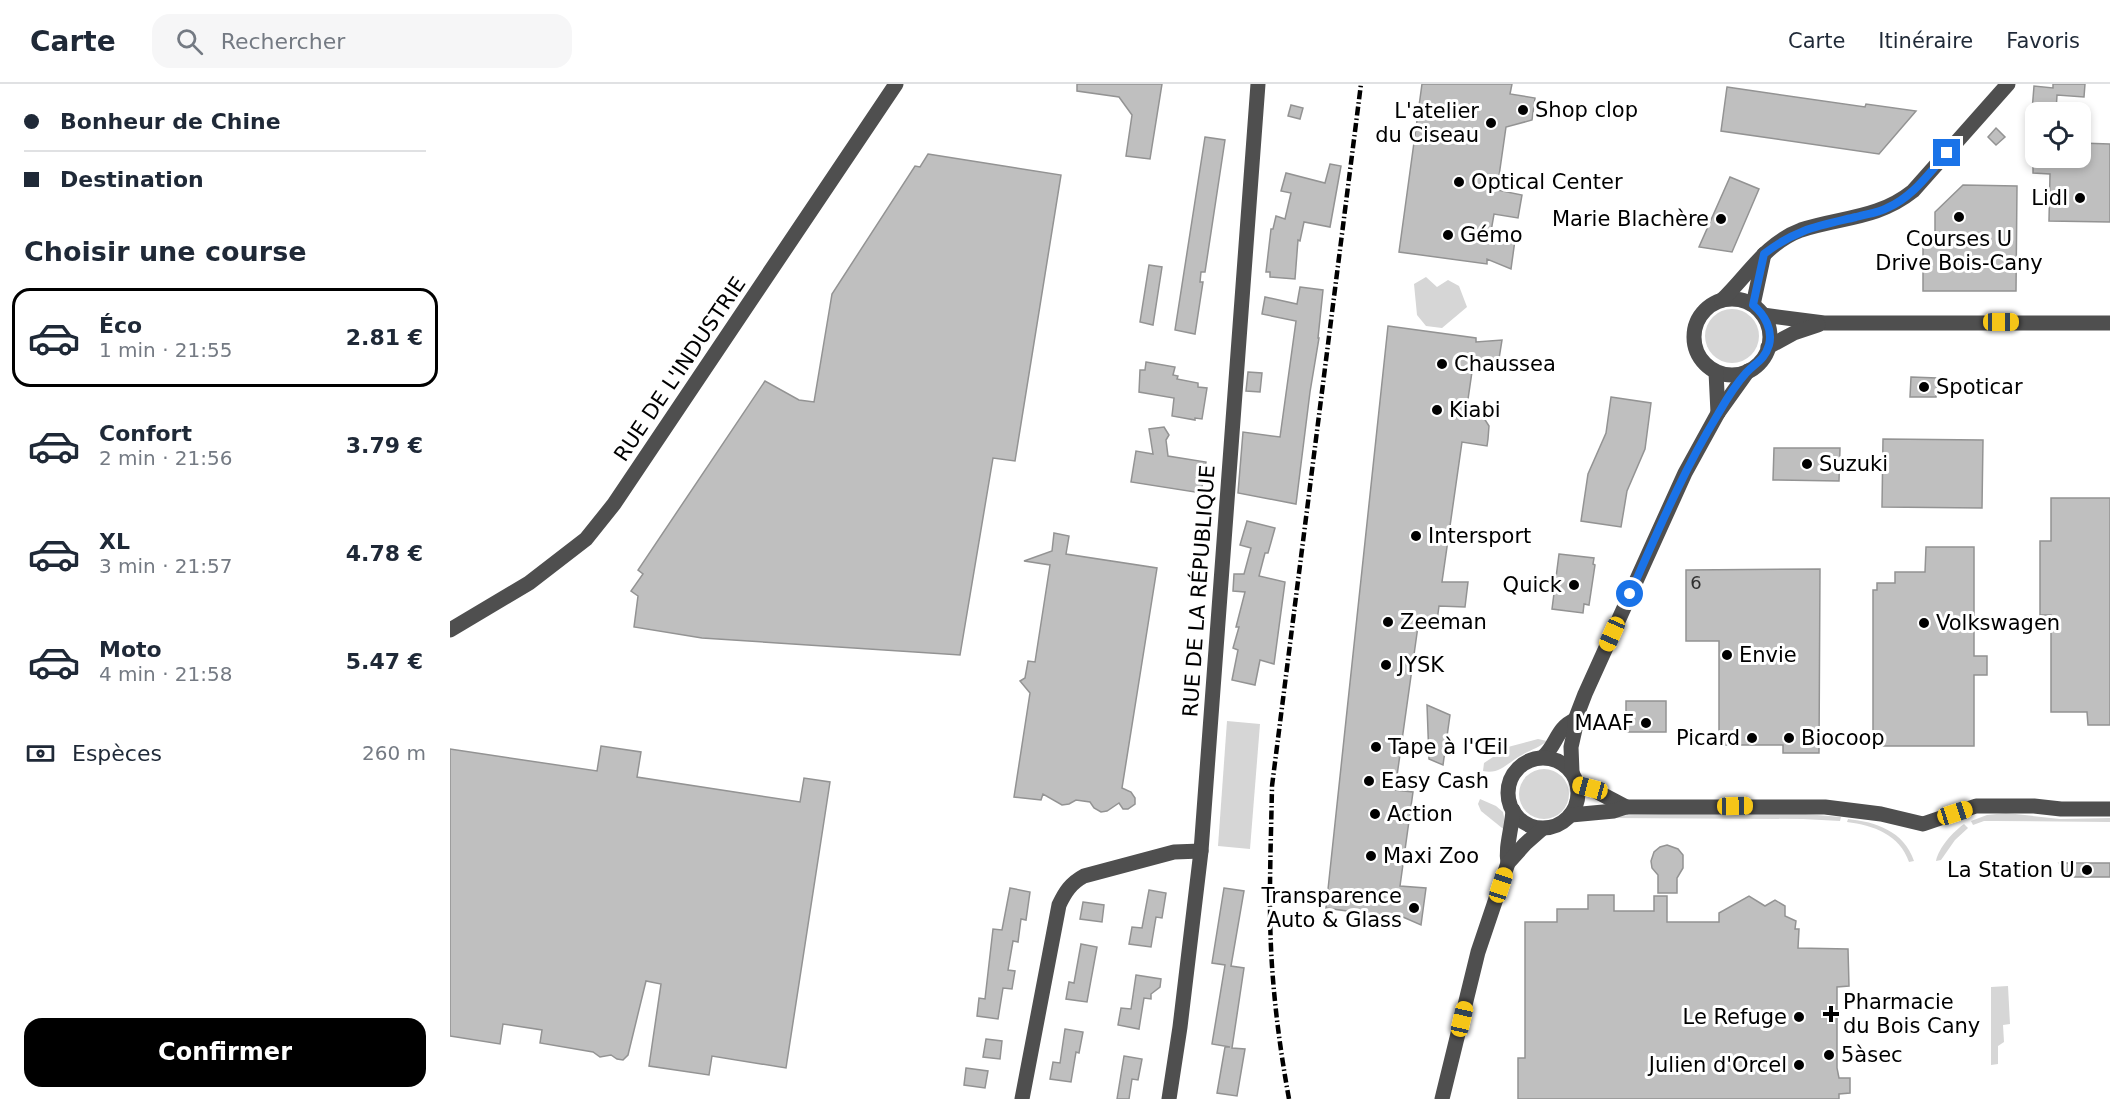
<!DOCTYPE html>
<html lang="fr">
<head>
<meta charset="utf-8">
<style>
	:root { --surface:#fff; --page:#f6f6f7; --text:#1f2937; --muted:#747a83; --line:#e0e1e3; --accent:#000 }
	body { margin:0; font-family:"DejaVu Sans",sans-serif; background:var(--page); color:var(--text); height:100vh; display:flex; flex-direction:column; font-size:22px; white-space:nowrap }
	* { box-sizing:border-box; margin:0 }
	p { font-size:20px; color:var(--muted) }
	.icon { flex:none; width:33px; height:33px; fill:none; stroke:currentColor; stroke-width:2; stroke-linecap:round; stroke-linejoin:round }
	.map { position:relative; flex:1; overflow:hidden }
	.side { display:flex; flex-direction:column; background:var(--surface); width:450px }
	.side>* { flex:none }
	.banner { display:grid; align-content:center; height:132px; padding:0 24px; background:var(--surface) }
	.controls { position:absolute; left:1575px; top:18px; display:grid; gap:12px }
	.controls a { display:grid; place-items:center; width:66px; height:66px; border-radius:12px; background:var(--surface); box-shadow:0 3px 9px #0003; font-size:30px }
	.end { position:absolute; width:27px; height:27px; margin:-14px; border:8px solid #1a73e8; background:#fff; box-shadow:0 0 0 3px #fff }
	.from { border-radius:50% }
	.car { position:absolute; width:18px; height:36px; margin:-18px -9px; border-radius:8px; box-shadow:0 0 4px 2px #0007; background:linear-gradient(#f5c518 24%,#345 0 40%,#f5c518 0 76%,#345 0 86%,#f5c518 0) }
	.banner b { display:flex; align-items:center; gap:21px; height:57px; font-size:22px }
	.banner b+b { border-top:2px solid var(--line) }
	.banner i { width:15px; height:15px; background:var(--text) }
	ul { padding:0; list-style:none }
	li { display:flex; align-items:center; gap:18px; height:99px; margin:0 12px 9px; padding:0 12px; border:3px solid transparent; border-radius:18px }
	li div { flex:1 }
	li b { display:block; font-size:22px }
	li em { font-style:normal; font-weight:700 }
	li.active { border-color:var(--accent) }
	li>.icon { width:54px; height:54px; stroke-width:1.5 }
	h2 { padding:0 24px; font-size:27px; line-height:72px }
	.pay { display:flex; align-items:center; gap:15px; height:66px; padding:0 24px; font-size:22px }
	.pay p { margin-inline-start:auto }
	.action { display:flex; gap:12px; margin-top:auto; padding:12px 24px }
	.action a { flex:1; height:69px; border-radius:18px; background:var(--accent); color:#fff; font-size:24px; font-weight:700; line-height:69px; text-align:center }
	header { display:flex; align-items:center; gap:36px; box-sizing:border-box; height:84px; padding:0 30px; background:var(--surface); border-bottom:2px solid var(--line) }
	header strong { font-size:28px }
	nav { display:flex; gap:33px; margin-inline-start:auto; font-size:21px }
	.search { width:420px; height:54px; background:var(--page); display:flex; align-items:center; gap:15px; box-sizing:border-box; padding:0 21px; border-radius:18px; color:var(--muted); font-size:22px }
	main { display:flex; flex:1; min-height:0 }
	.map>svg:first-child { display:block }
	.green { fill:#d6d6d6 }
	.building { fill:#bfbfbf; stroke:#939393; stroke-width:1.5 }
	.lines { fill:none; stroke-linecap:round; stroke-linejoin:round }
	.minor { stroke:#4f4f4f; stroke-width:15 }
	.rail { stroke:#000; stroke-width:4.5; stroke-dasharray:9 3 1.5 3; stroke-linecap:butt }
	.route { stroke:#1a73e8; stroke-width:8 }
	.poi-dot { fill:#000; stroke:#fff; stroke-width:2 }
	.labels { text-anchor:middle; stroke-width:6; stroke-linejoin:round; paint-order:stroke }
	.number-label { font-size:18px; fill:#303030 }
	.poi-label { font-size:21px; fill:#000; stroke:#fff; text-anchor:start }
	.street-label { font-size:21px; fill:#000; stroke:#fff }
</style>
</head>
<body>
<header>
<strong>Carte</strong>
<div class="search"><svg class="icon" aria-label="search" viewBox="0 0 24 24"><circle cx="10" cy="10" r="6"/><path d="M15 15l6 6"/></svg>Rechercher</div>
<nav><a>Carte</a><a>Itinéraire</a><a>Favoris</a></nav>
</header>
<main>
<section class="side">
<div class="banner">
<b><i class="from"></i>Bonheur de Chine</b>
<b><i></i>Destination</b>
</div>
<h2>Choisir une course</h2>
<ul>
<li class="active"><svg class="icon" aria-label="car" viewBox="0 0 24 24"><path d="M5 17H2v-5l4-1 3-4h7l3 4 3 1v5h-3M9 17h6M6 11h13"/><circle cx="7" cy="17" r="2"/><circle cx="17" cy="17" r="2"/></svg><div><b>Éco</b><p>1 min · 21:55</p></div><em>2.81 €</em></li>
<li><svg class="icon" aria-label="car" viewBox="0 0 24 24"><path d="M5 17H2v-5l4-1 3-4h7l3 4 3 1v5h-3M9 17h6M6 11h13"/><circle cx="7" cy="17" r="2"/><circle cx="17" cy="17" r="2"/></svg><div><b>Confort</b><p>2 min · 21:56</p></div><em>3.79 €</em></li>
<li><svg class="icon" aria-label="car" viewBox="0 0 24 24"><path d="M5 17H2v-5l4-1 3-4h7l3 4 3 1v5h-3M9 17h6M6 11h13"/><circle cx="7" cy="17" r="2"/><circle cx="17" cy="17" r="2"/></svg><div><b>XL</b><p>3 min · 21:57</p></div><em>4.78 €</em></li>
<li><svg class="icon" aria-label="car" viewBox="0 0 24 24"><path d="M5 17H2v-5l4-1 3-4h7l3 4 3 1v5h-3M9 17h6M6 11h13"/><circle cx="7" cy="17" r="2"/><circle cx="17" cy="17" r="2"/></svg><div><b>Moto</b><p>4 min · 21:58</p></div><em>5.47 €</em></li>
</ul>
<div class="pay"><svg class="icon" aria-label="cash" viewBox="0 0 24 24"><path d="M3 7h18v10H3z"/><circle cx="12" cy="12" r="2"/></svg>Espèces<p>260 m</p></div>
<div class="action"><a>Confirmer</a></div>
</section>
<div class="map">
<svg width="1660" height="1015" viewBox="0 0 1660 1015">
	<rect width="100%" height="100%" fill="#fff"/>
	<g class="green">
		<path d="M976,193L987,203L998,196L1009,202L1017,223L992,244L976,242L967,231L964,200Z"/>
		<circle cx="1282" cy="252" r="27"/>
		<path d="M777,637L810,640L800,765L768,762Z"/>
		<path d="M1088,655L1097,657C1089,664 1080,666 1072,671C1058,678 1050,691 1033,687L1034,679L1058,663Z"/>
		<circle cx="1094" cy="710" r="25"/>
		<path d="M1030,715L1046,722L1053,728L1057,748L1031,727L1028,720Z"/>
		<path d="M1556,729L1610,735L1660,734V738L1545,737H1534L1523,741L1521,737L1537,731Z"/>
		<path d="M1214,730H1355L1391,733L1390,737L1353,735L1156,734V732Z"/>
		<path d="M1398,735C1426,738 1454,747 1464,777L1459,778C1450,751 1423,741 1397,738Z"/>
		<path d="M1514,740L1518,744L1505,756L1491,776L1486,777C1489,763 1503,748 1514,740Z"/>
		<path d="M1558,902L1560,940L1553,941L1554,958L1548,962V980L1541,981V903Z"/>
	</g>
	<g class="building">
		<path d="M627,0H712L700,75L676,72L682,31L669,13L627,7Z"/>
		<path d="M972,0H1062L1060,10L1085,14L1082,36L1056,43L1047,106L1072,111L1068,134L1044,130L1040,153L1065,156L1061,185L1037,175V180L949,168Z"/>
		<path d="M1603,0H1635L1634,13L1607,11L1606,28L1582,27L1584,2L1603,4Z"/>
		<path d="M1277,3L1415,23L1416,20L1466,27L1429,70L1271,47Z"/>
		<path d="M841,21L853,24L850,35L838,32Z"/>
		<path d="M1546,44L1555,53L1546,61L1538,53Z"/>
		<path d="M755,53L775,56L755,188H751L750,198H753L745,250L725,246Z"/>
		<path d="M1630,59L1660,60V138L1599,137L1600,90L1583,89V74H1630Z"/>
		<path d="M478,70L611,91L565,377L543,374L510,571L252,554L184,543L188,512L181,507L193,490L188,486L315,297L349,316L364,318L382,210L465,82L470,83Z"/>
		<path d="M880,80L891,82L880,143L854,138L850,157L848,156L845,195L820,193V188H816L821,145H823L826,132L835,135L841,109L831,107L836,89L875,99Z"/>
		<path d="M1280,93L1309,105L1282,168L1249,163Z"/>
		<path d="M1513,101L1567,102L1566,207H1473V163L1485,162V128Z"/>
		<path d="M699,181L712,183L703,241L690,238Z"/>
		<path d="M850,203L873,206L868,254H869L860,308L846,420L788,409L793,348L830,353L846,237L812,230L815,213L847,220Z"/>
		<path d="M938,242L1026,254V258L1052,256L1047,287L1023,281L1016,329L1032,331L1039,342L1038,355L1037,362L1012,358L992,498H1018L1015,523L989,522L987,537L969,535L945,706L963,708L950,802L976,804L971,841L946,830V834L876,824Z"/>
		<path d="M696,278L725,283L723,291L728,292L727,295L748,299V303L757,304L752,335L745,334V336L722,332L724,314L689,308L690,286H695Z"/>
		<path d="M798,288L812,289L810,308L796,307Z"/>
		<path d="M1461,293L1487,294L1486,313H1460Z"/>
		<path d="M1161,313L1201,319L1195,365L1177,407L1171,443L1131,437L1138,390L1156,349Z"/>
		<path d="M714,343L719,351L716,356L718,372L756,378L751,409L681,398L686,367L703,370L699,345Z"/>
		<path d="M1433,355L1533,356L1532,424L1432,423Z"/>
		<path d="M1324,364H1390L1389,397L1323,396Z"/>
		<path d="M1601,414H1660V641H1638L1637,628H1601V531H1590V457H1601Z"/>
		<path d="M797,437L825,444L818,469H815L809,492L835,498L824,580L810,576L805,601L782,596L788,566L783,564L789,543H786L795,508L783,507L784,490H794L801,464L790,461Z"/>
		<path d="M604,449L619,452L616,470L707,484L672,704L681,708L685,714V720L678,725H673L669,719L657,727L651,728L644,724L640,718L626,716L619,720L612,721L593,710L591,716L564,713L580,609L570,597L575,594L578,577L585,578L600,481L574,477L602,467Z"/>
		<path d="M1476,463H1524V572H1537V591H1524V662H1423V506H1427V499H1445V488H1475Z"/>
		<path d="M1109,470L1144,474L1143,480L1145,481L1139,521L1134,520L1133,529L1102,525Z"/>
		<path d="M1370,485L1369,669H1333V661H1269V557H1236V486Z"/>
		<rect x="1176" y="617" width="40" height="31"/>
		<path d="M977,621L1000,631L993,681L979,675Z"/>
		<path d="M151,662L191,668L187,693L350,718L354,694L380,698L336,984L262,972L259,991L199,982L211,900L196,897L178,971L173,976L167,975L161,971L150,973L143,968L90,959L92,946L53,940L50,960L0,952V665L147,687Z"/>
		<path d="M1217,761L1228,765L1233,771V784L1227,794V809H1208V791L1202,784L1201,777L1204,768L1210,763Z"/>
		<path d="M1609,779H1660V793H1617Z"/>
		<path d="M560,804L580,808L576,836L571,835L568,858L563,857L558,886L565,887L562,905L553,904L548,935L527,932L529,914L535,915L543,845L552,846Z"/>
		<path d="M774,804L794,807L781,882L794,884L782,964L795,965L787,1012L767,1009L775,963H780L762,960L775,881L762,879Z"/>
		<path d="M699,806L716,809L712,834L706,833L701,863L679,860L682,843L692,844Z"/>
		<path d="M1138,811H1164V827H1204V812H1217V838H1269V829L1299,812L1315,822L1325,816L1335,822V832L1346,837L1345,845H1349L1348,864L1398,865L1399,902L1387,903V984L1389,994H1400V1009L1389,1010V1015H1068V974H1075V838H1107V825H1138Z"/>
		<path d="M633,818L654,821L652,838L630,835Z"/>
		<path d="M631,860L647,863L637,918L616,915L619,898L624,899Z"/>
		<path d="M686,891L711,895L710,903L701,910V915L694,914L689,945L668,941L671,924L681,925Z"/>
		<path d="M615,945L633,948L629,969L626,968L621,998L600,995L603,978L610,979Z"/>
		<path d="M536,955L552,957L550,975L533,973Z"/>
		<path d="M674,972L692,975L688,996L682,995L679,1015H667Z"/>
		<path d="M516,984L538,987L535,1004L514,1001Z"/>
	</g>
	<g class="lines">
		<g class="minor">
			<circle cx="1282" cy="253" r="38"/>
			<path d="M1272,216C1298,191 1316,159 1351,146C1391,133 1428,135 1463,107L1558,0"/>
			<path d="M1303,221L1314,170"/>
			<path d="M1313,231L1374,239H1660"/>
			<path d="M1318,263L1344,249L1368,241"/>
			<path d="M1266,288L1268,329"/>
			<path d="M0,546L79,499L136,455L164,420L446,0"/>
			<path d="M1093,673C1107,661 1106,644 1125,636"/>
			<circle cx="1093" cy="709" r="35"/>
			<path d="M1122,688L1121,663L1125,645V636L1135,610L1235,389L1268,329L1298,287"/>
			<path d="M1128,701L1140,704L1176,723"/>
			<path d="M1121,731L1164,727L1176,723H1375L1431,730L1473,740L1526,722H1584L1611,725H1660"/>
			<path d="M1058,779C1055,763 1062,745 1063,726"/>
			<path d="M572,1015L609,821C615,808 621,799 634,792L724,768L751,767"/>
			<path d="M719,1015L730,943L751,767L808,0"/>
			<path d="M992,1015L1028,868L1058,779L1075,760L1092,745"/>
		</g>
		<path class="rail" d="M839,1015C831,971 825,927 822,882C818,822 821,761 822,702L911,0"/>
	</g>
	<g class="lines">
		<path class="route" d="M1180,510C1207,449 1233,387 1268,330C1276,316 1286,300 1296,289C1306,278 1314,277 1319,261C1323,246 1315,231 1303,221L1314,170C1346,145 1368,142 1406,133C1416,130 1428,129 1437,124C1463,113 1479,89 1497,69"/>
	</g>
	<g class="poi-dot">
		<circle cx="1073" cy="26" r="6"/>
		<circle cx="1041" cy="39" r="6"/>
		<circle cx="1009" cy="98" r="6"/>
		<circle cx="1630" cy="114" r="6"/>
		<circle cx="1509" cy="133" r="6"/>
		<circle cx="1271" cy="135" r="6"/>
		<circle cx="998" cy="151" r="6"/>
		<circle cx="992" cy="280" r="6"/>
		<circle cx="1474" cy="303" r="6"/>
		<circle cx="987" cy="326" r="6"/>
		<circle cx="1357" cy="380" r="6"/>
		<circle cx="966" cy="452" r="6"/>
		<circle cx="1124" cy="501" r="6"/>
		<circle cx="938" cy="538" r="6"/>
		<circle cx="1474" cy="539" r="6"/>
		<circle cx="1277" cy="571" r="6"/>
		<circle cx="936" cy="581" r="6"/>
		<circle cx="1196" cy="639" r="6"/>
		<circle cx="1302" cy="654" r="6"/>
		<circle cx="1339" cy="654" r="6"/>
		<circle cx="926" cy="663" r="6"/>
		<circle cx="919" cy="697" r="6"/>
		<circle cx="925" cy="730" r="6"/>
		<circle cx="921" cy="772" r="6"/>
		<circle cx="1637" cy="786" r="6"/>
		<circle cx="964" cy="824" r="6"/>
		<path d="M1378 921h6v6h6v6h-6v6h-6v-6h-6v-6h6z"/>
		<circle cx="1349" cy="933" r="6"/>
		<circle cx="1379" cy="971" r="6"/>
		<circle cx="1349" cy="981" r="6"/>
	</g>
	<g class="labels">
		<g class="number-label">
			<text x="1246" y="505">6</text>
		</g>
		<g class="poi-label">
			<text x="1085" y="33">Shop clop</text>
			<text x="1029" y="34" text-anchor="end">L'atelier<tspan x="1029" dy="24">du Ciseau</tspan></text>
			<text x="1021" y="105">Optical Center</text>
			<text x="1618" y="121" text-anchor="end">Lidl</text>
			<text x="1259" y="142" text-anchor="end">Marie Blachère</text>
			<text x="1010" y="158">Gémo</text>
			<text x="1509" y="162" text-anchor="middle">Courses U<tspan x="1509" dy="24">Drive Bois-Cany</tspan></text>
			<text x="1004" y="287">Chaussea</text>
			<text x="1486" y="310">Spoticar</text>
			<text x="999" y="333">Kiabi</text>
			<text x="1369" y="387">Suzuki</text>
			<text x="978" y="459">Intersport</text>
			<text x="1112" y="508" text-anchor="end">Quick</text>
			<text x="950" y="545">Zeeman</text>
			<text x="1486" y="546">Volkswagen</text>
			<text x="1289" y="578">Envie</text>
			<text x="948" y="588">JYSK</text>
			<text x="1184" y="646" text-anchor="end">MAAF</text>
			<text x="1290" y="661" text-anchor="end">Picard</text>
			<text x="1351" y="661">Biocoop</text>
			<text x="938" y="670">Tape à l'Œil</text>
			<text x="931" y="704">Easy Cash</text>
			<text x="937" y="737">Action</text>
			<text x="933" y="779">Maxi Zoo</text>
			<text x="1625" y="793" text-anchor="end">La Station U</text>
			<text x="952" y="819" text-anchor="end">Transparence<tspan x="952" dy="24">Auto &amp; Glass</tspan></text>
			<text x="1393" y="925">Pharmacie<tspan x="1393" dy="24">du Bois Cany</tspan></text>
			<text x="1337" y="940" text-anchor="end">Le Refuge</text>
			<text x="1391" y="978">5àsec</text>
			<text x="1337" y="988" text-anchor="end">Julien d'Orcel</text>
		</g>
		<g class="street-label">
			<text transform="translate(230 285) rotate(-56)" y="7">RUE DE L'INDUSTRIE</text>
			<text transform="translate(749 507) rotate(-86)" y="7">RUE DE LA RÉPUBLIQUE</text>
		</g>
	</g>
</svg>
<div class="controls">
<a><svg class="icon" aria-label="locate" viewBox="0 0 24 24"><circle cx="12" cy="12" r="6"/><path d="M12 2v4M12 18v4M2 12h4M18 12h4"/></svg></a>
</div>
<i class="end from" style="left:1180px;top:510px"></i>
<i class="end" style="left:1497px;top:69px"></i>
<i class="car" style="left:1551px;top:238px;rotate:90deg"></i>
<i class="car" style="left:1162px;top:550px;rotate:204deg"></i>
<i class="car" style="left:1140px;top:704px;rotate:285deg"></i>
<i class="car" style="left:1285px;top:722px;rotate:89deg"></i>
<i class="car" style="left:1505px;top:729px;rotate:72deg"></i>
<i class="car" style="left:1051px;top:801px;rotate:18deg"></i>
<i class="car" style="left:1012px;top:935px;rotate:13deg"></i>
</div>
</main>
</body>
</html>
